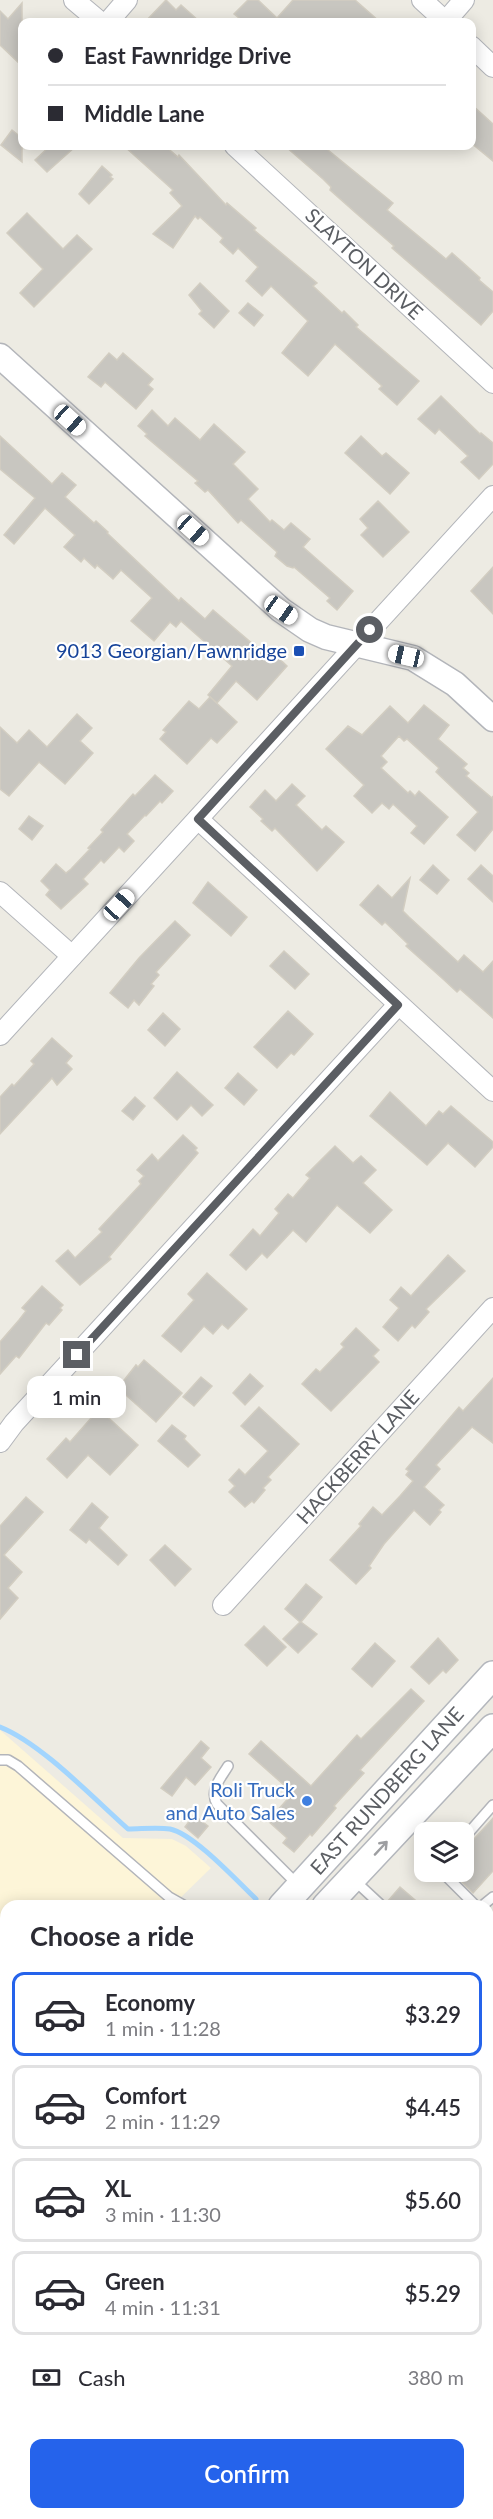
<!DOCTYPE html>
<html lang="en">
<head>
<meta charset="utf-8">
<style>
	:root { --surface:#fff; --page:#f7f7f7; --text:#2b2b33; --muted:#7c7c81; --line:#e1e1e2; --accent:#2563eb }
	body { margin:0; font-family:Lato,sans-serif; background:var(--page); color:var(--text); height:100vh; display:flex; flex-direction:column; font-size:22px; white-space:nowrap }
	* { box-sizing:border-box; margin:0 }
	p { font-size:20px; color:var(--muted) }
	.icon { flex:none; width:33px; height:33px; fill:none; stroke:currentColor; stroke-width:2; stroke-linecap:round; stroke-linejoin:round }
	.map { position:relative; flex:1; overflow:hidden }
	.drawer { position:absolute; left:0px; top:1900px; width:494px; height:620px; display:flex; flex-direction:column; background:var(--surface); border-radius:18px 18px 0 0; box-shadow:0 3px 15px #0003 }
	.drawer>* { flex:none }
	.top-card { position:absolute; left:18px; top:18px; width:458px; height:132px; border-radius:12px; box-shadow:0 3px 15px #0003; display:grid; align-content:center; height:132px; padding:0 30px; background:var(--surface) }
	.tools { position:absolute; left:414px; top:1822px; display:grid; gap:12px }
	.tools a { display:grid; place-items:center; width:60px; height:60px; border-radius:12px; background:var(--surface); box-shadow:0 3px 15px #0003; font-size:30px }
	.end { position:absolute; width:27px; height:27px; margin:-14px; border:8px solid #5b5e63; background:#fff; box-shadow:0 0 0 3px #fff }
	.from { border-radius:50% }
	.bubble { position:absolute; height:42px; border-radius:12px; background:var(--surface); box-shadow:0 3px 15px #0003; font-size:20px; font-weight:600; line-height:42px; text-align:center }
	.car { position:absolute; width:18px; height:36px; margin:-18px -9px; border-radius:8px; box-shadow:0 0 4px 2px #0007; background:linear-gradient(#fff 24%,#345 0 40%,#fff 0 76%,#345 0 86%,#fff 0) }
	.top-card b { display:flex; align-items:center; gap:21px; height:57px; font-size:22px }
	.top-card b+b { border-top:2px solid var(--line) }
	.top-card i { width:15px; height:15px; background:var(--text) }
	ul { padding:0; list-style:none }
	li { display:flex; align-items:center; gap:18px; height:84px; margin:0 12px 9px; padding:0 18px; border:3px solid var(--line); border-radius:12px }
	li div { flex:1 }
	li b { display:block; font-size:22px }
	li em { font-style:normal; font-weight:600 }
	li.on { border-color:var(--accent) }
	li>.icon { width:54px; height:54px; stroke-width:1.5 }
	h2 { padding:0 30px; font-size:27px; line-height:72px }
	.pay { display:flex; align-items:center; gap:15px; height:66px; padding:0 30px; font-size:22px }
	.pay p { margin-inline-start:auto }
	.action { display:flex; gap:12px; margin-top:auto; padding:12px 30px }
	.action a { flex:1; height:69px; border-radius:12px; background:var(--accent); color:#fff; font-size:24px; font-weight:600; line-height:69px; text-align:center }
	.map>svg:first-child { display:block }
	.commercial { fill:#fdf5d8 }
	.education { fill:#dddad1 }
	.forest { fill:url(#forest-firs) }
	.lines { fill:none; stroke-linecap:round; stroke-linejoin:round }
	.stream { stroke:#a2d5fe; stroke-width:5 }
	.building { fill:#c8c6c0; stroke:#d2cdc1; stroke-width:1.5 }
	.service-casing { stroke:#b3b5ba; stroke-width:12 }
	.minor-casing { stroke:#b3b5ba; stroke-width:22 }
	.tertiary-casing { stroke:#b3b5ba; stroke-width:27 }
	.secondary-casing { stroke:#b4b7bd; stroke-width:30 }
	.motorway-casing { stroke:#eca604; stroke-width:36 }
	.service { stroke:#fff; stroke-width:9 }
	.minor { stroke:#fff; stroke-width:20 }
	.tertiary { stroke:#fff; stroke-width:24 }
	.secondary { stroke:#fff; stroke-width:27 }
	.motorway { stroke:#fbe08c; stroke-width:33 }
	.oneway { stroke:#9d9ea1 }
	.route { stroke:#5b5e63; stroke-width:8 }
	.transit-dot { fill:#1a4fb4; stroke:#fff; stroke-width:2 }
	.shop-dot { fill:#3f7fe0; stroke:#fff; stroke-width:2 }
	.labels { text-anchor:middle; stroke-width:4.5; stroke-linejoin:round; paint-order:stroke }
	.street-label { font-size:20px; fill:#5b5e63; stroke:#fff }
	.transit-label { font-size:20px; fill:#164399; stroke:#fff; text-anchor:end }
	.shop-label { font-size:20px; fill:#366cbe; stroke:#fff; text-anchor:end }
</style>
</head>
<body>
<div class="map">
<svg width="493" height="2519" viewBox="0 0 493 2519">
	<defs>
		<pattern id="forest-firs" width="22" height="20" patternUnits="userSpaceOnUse" patternTransform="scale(1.5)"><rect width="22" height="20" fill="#bfe5c0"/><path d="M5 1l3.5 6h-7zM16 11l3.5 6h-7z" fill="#9ebda0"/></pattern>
	</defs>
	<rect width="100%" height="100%" fill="#edebe3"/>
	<g class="commercial">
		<path d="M0,1730L123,1838L172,1839L186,1846L211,1868L172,1906H6V1947L0,1953Z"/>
		<path d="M488,2302L493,2307V2459L488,2465Z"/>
		<path d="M370,2514H443L439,2519H374Z"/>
	</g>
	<g class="education">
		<path d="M488,2261L493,2265V2307L488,2302Z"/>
		<path d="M493,2459V2519H439L443,2514H488V2465Z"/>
	</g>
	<path class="forest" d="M488,2050L493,2053V2178L488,2172Z"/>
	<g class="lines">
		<g class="stream">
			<path d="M0,1727C41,1743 93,1798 128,1829C141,1829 157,1827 170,1829C194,1834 237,1881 256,1899"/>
			<path d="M488,2110L493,2115"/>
		</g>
	</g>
	<g class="building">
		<path d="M166,0L176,10L181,5L200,22H145Z"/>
		<path d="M248,0H258L277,18L293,0H355L380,22H244L234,14Z"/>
		<path d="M22,3V66L0,45V11L8,19Z"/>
		<path d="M471,104L493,124V161L471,143Z"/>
		<path d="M12,130L22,138V162L1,145Z"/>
		<path d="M50,146H76L47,172L35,160Z"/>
		<path d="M124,146H165L178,157L179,155L226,205L227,203L256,228L254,230L317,283L313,286L342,313L344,311L358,325L356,327L419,381L397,405L379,389L382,386L335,344L308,376L282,353L308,321L271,286L262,296L246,281L258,267L238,248L233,254L220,242L223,238L200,217L198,219L195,216L173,248L153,234L182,206L170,193L173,190Z"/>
		<path d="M285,146H323L393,203L387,210L446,259L452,253L480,278L479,280L493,292V311L481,325L392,248L394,246L357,214L330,190L331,187L323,179Z"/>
		<path d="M102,166L112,175L110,177L113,179L89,204L79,194Z"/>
		<path d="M27,213L63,249L77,235L92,249L34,307L20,293L43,269L7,233Z"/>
		<path d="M200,283L229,311L214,328L199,314L202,311L189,295Z"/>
		<path d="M248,303L263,315L254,326L239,313Z"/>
		<path d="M109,353L117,360L123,353L153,379L148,385L153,389L136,409L105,382L101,387L88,377Z"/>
		<path d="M441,396L480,434L481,433L493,443V464L479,479L461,462L468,456L439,429L435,434L418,419Z"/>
		<path d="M152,410L168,426L175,418L200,440L214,424L245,452L233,464L258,489L248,499L270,522L272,520L284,530L291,523L310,539L303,547L353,591L337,610L327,601L330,598L294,567L293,568L287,566L275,556L277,552L241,520L238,523L208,490L205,492L195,483L198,481L145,436L147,434L138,426Z"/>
		<path d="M0,436L52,484L62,473L76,485L65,497L94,523L96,521L108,532L107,533L179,601L181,598L205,619L213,610L261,651L266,646L287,666L257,700L236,681L217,703L208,695L232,666L181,621L176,627L170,622L154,641L131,621L152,598L121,570L113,579L97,565L95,568L84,558L81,562L64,547L75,535L45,508L14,544L4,535L35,498L0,469Z"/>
		<path d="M361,436L382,456L386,453L409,473L390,494L345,453Z"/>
		<path d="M378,501L409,532L383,557L361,535L368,528L360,519Z"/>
		<path d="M493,567V614L471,591Z"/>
		<path d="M210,697L237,722L217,743L211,738L187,764L160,739L166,732L163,730L189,701L199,709Z"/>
		<path d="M424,705L449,725L438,739L467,764L463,768L469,773L466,776L492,798L493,796V829L475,851L457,835L478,812L436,772L439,768L407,739L404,741L399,736L381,756L387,762L381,768L408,793L410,791L415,796L419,791L448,817L424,844L411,833L417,826L393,804L389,809L382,803L372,813L354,796L364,785L326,749L348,726L362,735L390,706L408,723Z"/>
		<path d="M77,714L92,728L80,741L93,753L65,784L39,762L9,796L0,789V727L17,743L29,730L47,747Z"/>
		<path d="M155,775L173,791L162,803L160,801L146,816L145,815L127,834L134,841L124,852L119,847L104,863L101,860L83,879L88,884L61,909L46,895L50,890L41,881L56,864L66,873L71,869L90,849L88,848L103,832L101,830L133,794L135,796Z"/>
		<path d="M292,784L305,796L296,805L322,830L326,826L344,842L317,871L275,828L272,831L261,821L263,819L250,807L265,790L276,801Z"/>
		<path d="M29,816L43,826L32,840L19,829Z"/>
		<path d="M433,865L449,880L437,894L420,880Z"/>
		<path d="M481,865L493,876V902L468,879Z"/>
		<path d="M410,878L403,911L409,917L458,962L464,955L483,972L493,961V1018L460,989L457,992L443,979L406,946L408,944L385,922L382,925L360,905L378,885L392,898Z"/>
		<path d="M208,882L247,917L231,936L193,903Z"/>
		<path d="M175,921L190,935L156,972L159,975L151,984L154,986L139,1005L134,1000L128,1008L110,993L139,958Z"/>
		<path d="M284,951L309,974L295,989L270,966Z"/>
		<path d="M288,1011L313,1034L294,1055L291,1053L277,1068L254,1047Z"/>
		<path d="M163,1013L180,1029L165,1046L148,1030Z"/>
		<path d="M52,1038L72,1056L66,1063L72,1069L57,1085L52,1078L0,1134V1097L12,1084L14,1086L34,1064L31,1061Z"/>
		<path d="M177,1072L213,1105L202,1116L191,1105L177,1120L154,1098Z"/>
		<path d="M238,1073L257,1090L244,1105L225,1088Z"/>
		<path d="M390,1092L426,1126L439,1111L443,1114L451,1106L493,1142V1147L475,1167L448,1143L427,1165L370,1116Z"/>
		<path d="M135,1097L145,1106L133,1120L122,1111Z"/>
		<path d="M183,1135L197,1148L195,1150L198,1153L109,1257L111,1259L80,1285L56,1261L68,1250L75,1258L102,1232L99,1229L141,1184L139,1181L144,1176L137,1170L152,1154L158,1161Z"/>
		<path d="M335,1146L353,1163L361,1156L376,1170L363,1183L392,1210L370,1233L337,1205L306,1242L293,1230L267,1258L262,1253L246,1270L230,1255L253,1229L260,1236L279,1213L275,1209L288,1194L293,1198L310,1178L306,1175Z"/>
		<path d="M448,1255L465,1271L426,1309L429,1312L415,1328L412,1325L398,1341L383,1327L399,1308L390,1300L401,1287L411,1296Z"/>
		<path d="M207,1273L247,1309L228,1329L222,1324L213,1334L204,1326L181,1352L162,1336L194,1300L188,1294Z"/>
		<path d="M42,1286L63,1305L60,1308L62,1310L49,1325L46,1323L19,1358L16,1356L0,1374V1342L19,1320L26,1311L22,1308Z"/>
		<path d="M356,1328L379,1350L373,1356L379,1362L331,1411L302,1384L316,1369L320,1372L344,1347L341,1344Z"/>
		<path d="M144,1360L182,1393L156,1422L118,1388L136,1365L138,1367Z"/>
		<path d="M250,1374L263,1386L245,1405L233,1393Z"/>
		<path d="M201,1377L212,1386L194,1406L183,1397Z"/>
		<path d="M493,1378V1443L472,1427L436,1465L440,1469L424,1487L444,1505L439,1510L441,1512L430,1525L414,1510L384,1544L369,1566L371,1568L356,1584L330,1560L361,1526L359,1524L373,1507L382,1515L400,1496L413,1481L406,1475L409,1471L406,1469L459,1407L463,1411Z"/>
		<path d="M259,1407L299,1444L268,1477L271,1480L263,1488L265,1490L254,1503L252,1501L245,1507L229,1492L235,1486L229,1480L239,1469L245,1475L268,1451L241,1426Z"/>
		<path d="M99,1409L138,1445L110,1475L88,1455L67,1478L47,1459L66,1438L70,1442Z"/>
		<path d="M172,1425L186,1436L184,1439L200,1455L188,1467L158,1441Z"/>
		<path d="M26,1497L43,1512L4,1555L22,1572L8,1588L18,1598L0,1619V1526Z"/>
		<path d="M92,1503L108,1517L99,1528L127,1555L118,1565L89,1539L86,1543L70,1530Z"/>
		<path d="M165,1545L191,1569L175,1586L150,1560Z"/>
		<path d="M306,1584L322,1597L301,1622L317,1634L298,1653L283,1639L300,1622L285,1609Z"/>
		<path d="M264,1626L286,1647L267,1666L245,1645Z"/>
		<path d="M438,1638L458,1660L446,1673L443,1670L429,1684L411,1667Z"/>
		<path d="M375,1643L395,1661L372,1687L352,1669Z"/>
		<path d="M411,1689L424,1701L360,1770L364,1773L334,1806L336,1808L312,1836L310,1834L294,1852L283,1843L287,1838L268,1821L293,1793L249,1754L261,1741L311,1786L357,1735L361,1739Z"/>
		<path d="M201,1741L209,1748L201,1758L211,1767L195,1785L186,1777L172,1796L161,1788Z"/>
		<path d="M194,1815L208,1826L198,1838L185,1827Z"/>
		<path d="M493,1818V1871L473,1893L452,1872H464V1850Z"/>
		<path d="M400,1887L422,1906H389L387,1902Z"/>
	</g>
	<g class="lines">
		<defs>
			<g id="service">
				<path d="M0,1760H8L18,1766L169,1897L185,1906"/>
				<path d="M228,1766C221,1778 209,1790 217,1804L298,1885"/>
				<path d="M464,1838L493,1805"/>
				<path d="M442,1872L476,1906"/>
				<path d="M354,1880L382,1906"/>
				<path d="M482,1906L493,1897"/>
				<path d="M488,1965L493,1971"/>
				<path d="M488,1992L493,1987"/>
				<path d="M0,2006L6,2011"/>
				<path d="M0,2100L6,2101"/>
				<path d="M488,2295L493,2299"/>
				<path d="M488,2345L493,2350"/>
				<path d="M488,2422L493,2416"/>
				<path d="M488,2500L493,2493"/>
				<path d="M479,2514L485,2519"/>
				<path d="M471,2519L475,2514"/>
			</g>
			<g id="minor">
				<path d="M74,0L100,22"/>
				<path d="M422,0L446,22"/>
				<path d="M108,22L127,0"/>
				<path d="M445,22L464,0"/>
				<path d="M471,46L493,67"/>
				<path d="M235,146L493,383"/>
				<path d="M198,819L493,1091"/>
				<path d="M0,892L72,956"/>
				<path d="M0,1035L493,496"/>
				<path d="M0,1442L14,1423L398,1005"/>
				<path d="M223,1605L493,1308"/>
			</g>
			<path id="tertiary" d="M0,356L281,610L310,630L326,637L413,658L455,684L493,719"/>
			<g id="secondary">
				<path d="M282,1906L493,1675"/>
				<path d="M326,1906L493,1728"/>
				<path d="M0,2168L6,2173"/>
				<path d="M0,2213L6,2206"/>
				<path d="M0,2257L6,2250"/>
				<path d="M0,2309L6,2303"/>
				<path d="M321,2514L326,2519"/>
			</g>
			<g id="motorway">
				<path d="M0,2366L6,2371"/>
				<path d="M0,2415L6,2420"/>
				<path d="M112,2514L118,2519"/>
				<path d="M171,2514L177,2519"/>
			</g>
		</defs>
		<use href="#service" class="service-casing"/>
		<use href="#minor" class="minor-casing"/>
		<use href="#tertiary" class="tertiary-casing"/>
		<use href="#secondary" class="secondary-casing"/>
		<use href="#motorway" class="motorway-casing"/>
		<use href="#service" class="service"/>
		<use href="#minor" class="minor"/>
		<use href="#tertiary" class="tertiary"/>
		<use href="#secondary" class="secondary"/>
		<use href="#motorway" class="motorway"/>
	</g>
	<defs><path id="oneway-shaft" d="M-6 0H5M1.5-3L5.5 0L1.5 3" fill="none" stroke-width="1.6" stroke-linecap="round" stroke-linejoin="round" transform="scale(1.5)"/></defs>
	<use class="oneway" href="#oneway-shaft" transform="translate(381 1848) rotate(-47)"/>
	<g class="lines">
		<path class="route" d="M77,1355L398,1005L198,819L370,630"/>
	</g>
	<rect class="transit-dot" x="293" y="645" width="12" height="12" rx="3"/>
	<circle class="shop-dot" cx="307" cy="1801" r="6"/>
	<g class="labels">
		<g class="street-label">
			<text transform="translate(364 264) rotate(43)" y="7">SLAYTON DRIVE</text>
			<text transform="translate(358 1457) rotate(-48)" y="7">HACKBERRY LANE</text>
			<text transform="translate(387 1791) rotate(-48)" y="7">EAST RUNDBERG LANE</text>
		</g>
		<g class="transit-label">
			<text x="287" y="658">9013 Georgian/Fawnridge</text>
		</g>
		<g class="shop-label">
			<text x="295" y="1797">Roli Truck<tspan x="295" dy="23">and Auto Sales</tspan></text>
		</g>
	</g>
</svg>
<div class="tools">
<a><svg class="icon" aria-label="layers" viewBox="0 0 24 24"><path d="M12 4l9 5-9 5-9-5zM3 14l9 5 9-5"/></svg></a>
</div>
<i class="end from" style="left:370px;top:630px"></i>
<i class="end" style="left:77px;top:1355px"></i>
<div class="bubble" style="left:27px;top:1376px;width:99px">1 min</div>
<i class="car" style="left:70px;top:420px;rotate:132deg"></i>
<i class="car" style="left:193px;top:530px;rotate:132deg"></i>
<i class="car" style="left:281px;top:610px;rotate:125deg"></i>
<i class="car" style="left:406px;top:656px;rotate:283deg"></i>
<i class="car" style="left:119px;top:905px;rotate:43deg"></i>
<div class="top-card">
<b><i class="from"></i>East Fawnridge Drive</b>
<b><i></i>Middle Lane</b>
</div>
<section class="drawer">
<h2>Choose a ride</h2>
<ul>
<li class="on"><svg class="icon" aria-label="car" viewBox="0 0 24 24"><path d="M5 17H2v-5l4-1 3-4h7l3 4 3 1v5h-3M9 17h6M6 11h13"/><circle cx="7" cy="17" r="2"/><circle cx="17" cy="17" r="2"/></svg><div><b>Economy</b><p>1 min · 11:28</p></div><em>$3.29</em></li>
<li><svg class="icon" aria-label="car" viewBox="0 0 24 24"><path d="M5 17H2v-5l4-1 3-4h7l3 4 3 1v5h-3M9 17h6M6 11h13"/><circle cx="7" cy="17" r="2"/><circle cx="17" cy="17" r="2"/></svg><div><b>Comfort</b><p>2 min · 11:29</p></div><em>$4.45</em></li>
<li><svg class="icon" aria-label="car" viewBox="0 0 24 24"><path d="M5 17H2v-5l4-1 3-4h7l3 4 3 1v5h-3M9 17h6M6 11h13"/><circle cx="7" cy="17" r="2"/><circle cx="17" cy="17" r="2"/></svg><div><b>XL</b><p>3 min · 11:30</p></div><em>$5.60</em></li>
<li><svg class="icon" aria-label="car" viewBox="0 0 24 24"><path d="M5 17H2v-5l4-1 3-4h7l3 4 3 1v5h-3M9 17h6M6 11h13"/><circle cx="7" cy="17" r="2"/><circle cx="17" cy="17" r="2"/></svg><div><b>Green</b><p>4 min · 11:31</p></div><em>$5.29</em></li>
</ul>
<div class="pay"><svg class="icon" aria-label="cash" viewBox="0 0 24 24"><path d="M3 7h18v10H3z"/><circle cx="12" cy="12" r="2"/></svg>Cash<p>380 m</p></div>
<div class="action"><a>Confirm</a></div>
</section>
</div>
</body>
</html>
